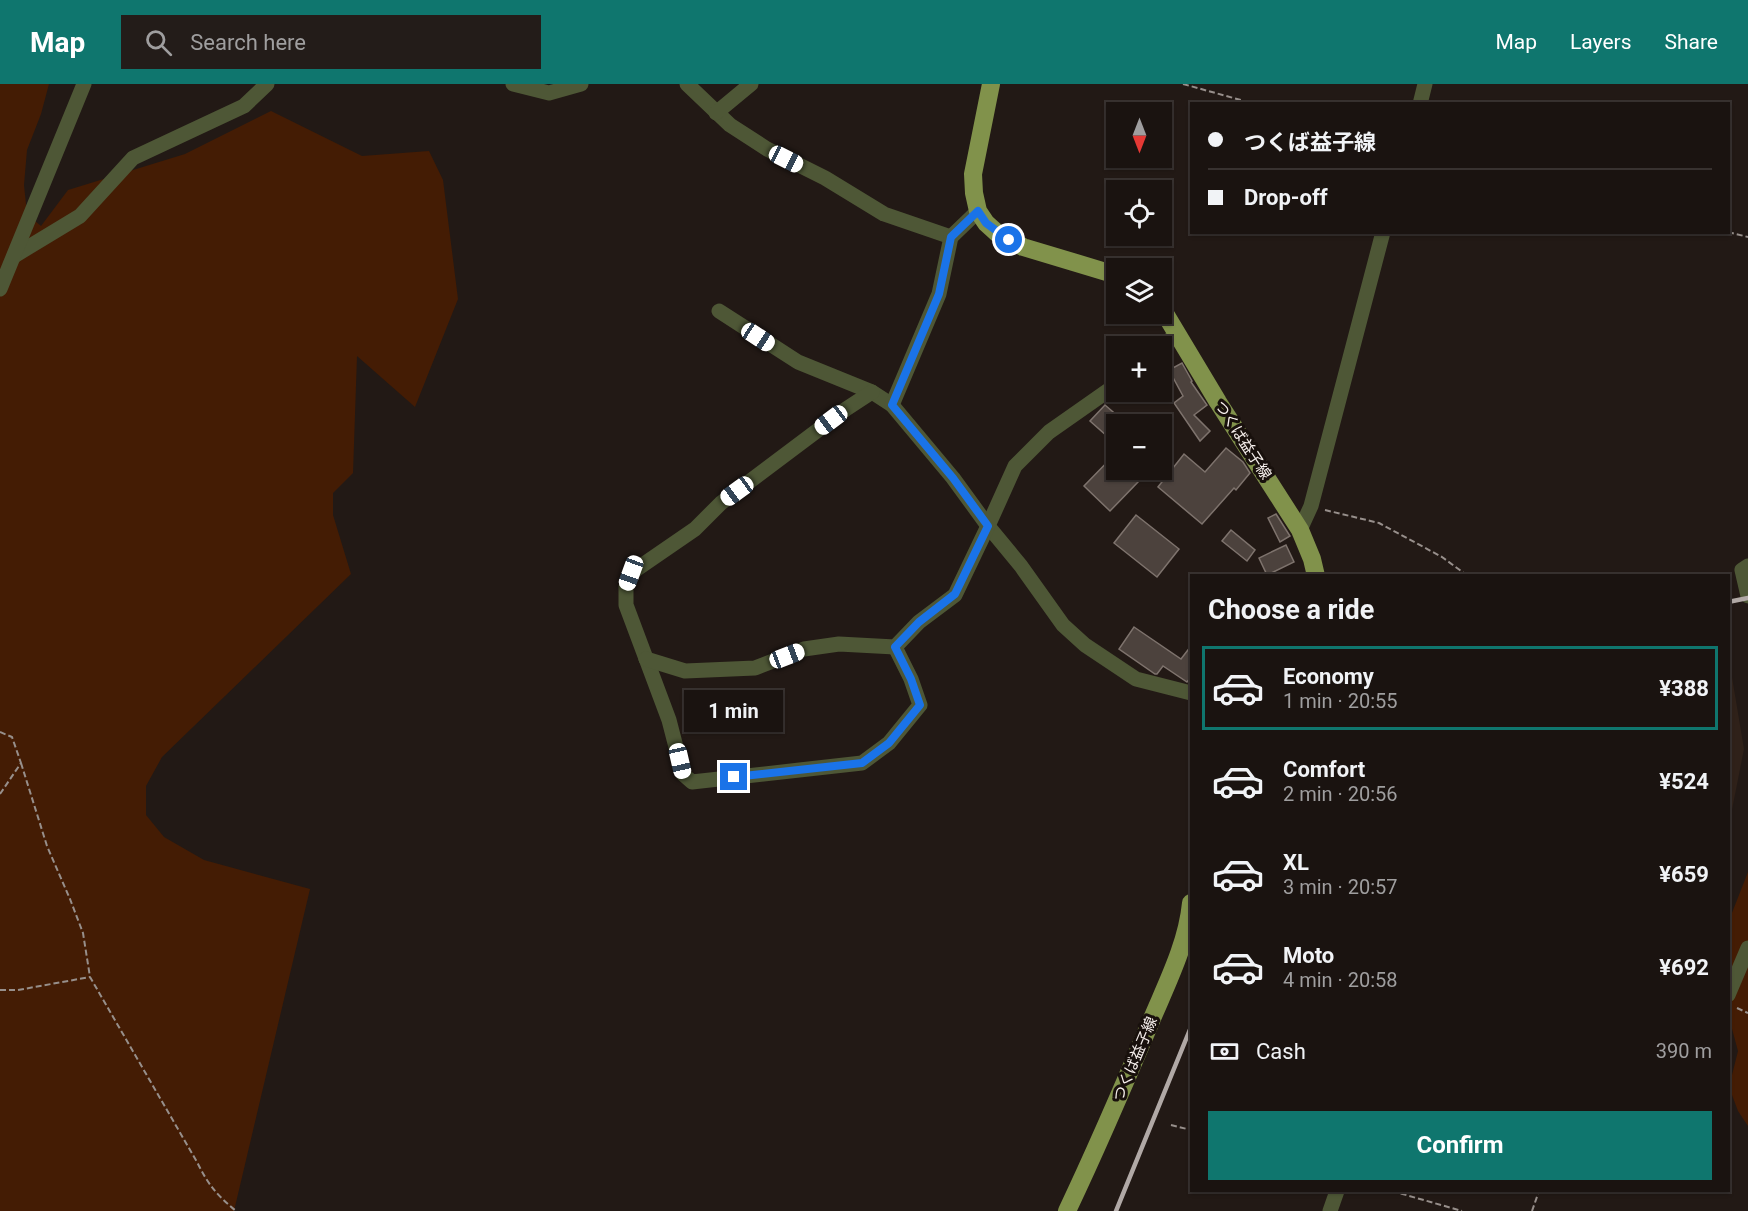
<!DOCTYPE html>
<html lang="en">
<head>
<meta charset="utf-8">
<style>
	:root { --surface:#1a1310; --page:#231c19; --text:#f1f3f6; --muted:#9f9e9f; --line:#383230; --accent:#0f766e }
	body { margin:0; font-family:Roboto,"Noto Sans JP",sans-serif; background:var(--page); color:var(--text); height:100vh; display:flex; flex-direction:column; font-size:22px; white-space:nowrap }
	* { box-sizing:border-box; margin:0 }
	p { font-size:20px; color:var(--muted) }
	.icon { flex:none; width:33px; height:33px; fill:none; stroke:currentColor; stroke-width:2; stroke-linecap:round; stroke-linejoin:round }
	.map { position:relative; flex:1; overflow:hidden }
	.details { position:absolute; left:1190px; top:490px; width:540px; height:618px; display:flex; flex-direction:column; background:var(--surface); border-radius:0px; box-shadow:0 2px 4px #0004,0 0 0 2px var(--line) }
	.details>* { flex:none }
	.hud { position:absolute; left:1190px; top:18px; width:540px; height:132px; border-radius:0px; box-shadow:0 2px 4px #0004,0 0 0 2px var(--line); display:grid; align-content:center; height:132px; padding:0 18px; background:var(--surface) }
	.needle { width:39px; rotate:180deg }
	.fabs { position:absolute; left:1106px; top:18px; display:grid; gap:12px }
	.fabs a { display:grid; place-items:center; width:66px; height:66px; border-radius:0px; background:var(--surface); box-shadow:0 2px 4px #0004,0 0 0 2px var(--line); font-size:30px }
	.end { position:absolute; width:27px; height:27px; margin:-14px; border:8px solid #1a73e8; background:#fff; box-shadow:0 0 0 3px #fff }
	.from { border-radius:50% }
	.bubble { position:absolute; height:42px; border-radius:0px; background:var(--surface); box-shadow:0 2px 4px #0004,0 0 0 2px var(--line); font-size:20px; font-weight:700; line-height:42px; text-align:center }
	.car { position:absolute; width:18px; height:36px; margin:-18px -9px; border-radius:8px; box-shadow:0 0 4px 2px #0007; background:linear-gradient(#fff 24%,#345 0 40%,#fff 0 76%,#345 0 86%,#fff 0) }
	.hud b { display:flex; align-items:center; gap:21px; height:57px; font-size:22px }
	.hud b+b { border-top:2px solid var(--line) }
	.hud i { width:15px; height:15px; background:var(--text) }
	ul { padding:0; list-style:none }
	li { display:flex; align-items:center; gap:18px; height:84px; margin:0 12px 9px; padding:0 6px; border:3px solid transparent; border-radius:0px }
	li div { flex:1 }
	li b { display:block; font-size:22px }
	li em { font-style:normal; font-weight:700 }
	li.on { border-color:var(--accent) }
	li>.icon { width:54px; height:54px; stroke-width:1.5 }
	h2 { padding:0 18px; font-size:27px; line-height:72px }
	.pay { display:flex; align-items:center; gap:15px; height:66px; padding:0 18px; font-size:22px }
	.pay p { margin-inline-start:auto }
	.button { display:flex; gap:12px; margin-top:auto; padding:12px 18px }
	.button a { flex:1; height:69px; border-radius:0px; background:var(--accent); color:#fff; font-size:24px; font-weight:700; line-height:69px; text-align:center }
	header { display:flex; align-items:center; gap:36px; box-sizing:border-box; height:84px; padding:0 30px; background:var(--accent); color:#fff }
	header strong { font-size:28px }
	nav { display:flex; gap:33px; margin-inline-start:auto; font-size:21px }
	.search { width:420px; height:54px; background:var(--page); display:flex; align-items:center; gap:15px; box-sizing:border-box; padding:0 21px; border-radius:0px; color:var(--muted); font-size:22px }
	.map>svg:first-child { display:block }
	.built { fill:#2f2119 }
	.green { fill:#441c04 }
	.building { fill:#4c423d; stroke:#7e736d; stroke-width:1.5 }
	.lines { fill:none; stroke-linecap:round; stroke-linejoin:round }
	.path { stroke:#978f8b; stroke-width:2; stroke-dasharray:6 3; stroke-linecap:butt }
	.minor { stroke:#4e5736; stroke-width:15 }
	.major { stroke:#81924b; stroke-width:18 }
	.rail { stroke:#b1a9a6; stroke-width:4.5 }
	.route { stroke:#1a73e8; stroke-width:8 }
	.labels { text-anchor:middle; stroke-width:6; stroke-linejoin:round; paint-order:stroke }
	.street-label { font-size:15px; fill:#f7f0ed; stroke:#18100c }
</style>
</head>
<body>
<header>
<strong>Map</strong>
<div class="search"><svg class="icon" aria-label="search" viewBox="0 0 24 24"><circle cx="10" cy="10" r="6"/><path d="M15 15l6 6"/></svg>Search here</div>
<nav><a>Map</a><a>Layers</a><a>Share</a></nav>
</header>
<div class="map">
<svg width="1748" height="1127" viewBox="0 0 1748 1127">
	<rect width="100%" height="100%" fill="#221915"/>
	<path class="built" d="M1728,569L1744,665L1728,746Z"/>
	<g class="green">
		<path d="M0,0H49L41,30L27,66L24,101L27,130L41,142L68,106L185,70L271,27L362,72L429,67L443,96L458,215L415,323L357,272L353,389L333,409V431L351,490L162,673L146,702V731L164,753L204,776L310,805L234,1127H0Z"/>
		<path d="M1748,788V1042L1738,1027L1729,1003L1738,967L1728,930V839Z"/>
	</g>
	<g class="building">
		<path d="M1182,279L1192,297L1191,298L1207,321L1194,331L1210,347L1200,357L1174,319L1183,312L1169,286Z"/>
		<path d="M1105,321L1127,340H1116V360L1090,337Z"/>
		<path d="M1226,364L1243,378L1250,389L1236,406L1234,404L1202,440L1158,403L1184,370L1205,388Z"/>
		<path d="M1116,369V386H1124L1138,398L1110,427L1084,402Z"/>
		<path d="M1276,430L1290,452L1280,458L1268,434Z"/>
		<path d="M1136,431L1179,465L1157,493L1114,459Z"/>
		<path d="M1231,446L1255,466L1247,477L1222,457Z"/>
		<path d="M1286,461L1294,478L1267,491L1259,474Z"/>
		<path d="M1134,543L1181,575L1191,562V593L1187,598L1163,582L1157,590H1155L1119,565Z"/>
	</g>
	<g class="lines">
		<g class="path">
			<path d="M1183,0L1255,20"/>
			<path d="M1728,148L1748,153"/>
			<path d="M1325,426L1379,439L1442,473L1468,492"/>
			<path d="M0,648L12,653L21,679L0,710"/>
			<path d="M21,679L47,762L70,815L83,849L90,893L197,1078C209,1102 216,1110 236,1127"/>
			<path d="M0,906H18L90,893"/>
			<path d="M1737,924L1748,929"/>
			<path d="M1171,1041L1191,1046"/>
			<path d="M1392,1107L1462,1127"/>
			<path d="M1532,1127L1539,1107"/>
		</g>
		<g class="minor">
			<path d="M513,0L549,9L581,0"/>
			<path d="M687,0L730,41L767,65L825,94L884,130L951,153"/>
			<path d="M1420,20L1425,0"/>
			<path d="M716,29L751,0"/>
			<path d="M14,172L80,132L133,74L244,22L267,0"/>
			<path d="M0,205L84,0"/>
			<path d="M719,227L798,278L872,308L892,321L953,394L988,442L1021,482L1063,541L1085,561L1136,595L1191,609"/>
			<path d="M1161,264L1177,249"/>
			<path d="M872,308L846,325L721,419L695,445L631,489L626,503V521L669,636L683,690L692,698L862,679L889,659L920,621L911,595L895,563"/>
			<path d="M892,321L939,210L951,153L978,127"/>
			<path d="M1300,446L1311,422L1383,148"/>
			<path d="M1748,482L1742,486L1748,512"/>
			<path d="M646,575L685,587L755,584L804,565L839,560L895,563L919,538L955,511L988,442L1015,382L1049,348L1116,301"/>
			<path d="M1728,911L1748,864"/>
			<path d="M1330,1127L1337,1107"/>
		</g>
		<g class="major">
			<path d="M991,0L973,90L974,109L978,127L986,139L997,149L1023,163L1116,191"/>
			<path d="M1161,223L1218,318L1300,446L1312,475L1316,492"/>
			<path d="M1067,1127C1097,1064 1124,1001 1151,937C1167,899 1187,860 1191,819"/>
		</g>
		<g class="rail">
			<path d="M1728,518L1748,514"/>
			<path d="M1116,1127L1191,943"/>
		</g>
	</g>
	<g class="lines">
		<path class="route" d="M734,693L862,679L889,659L920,621L911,595L895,563L919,538L955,510L988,442L953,394L892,321L939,210L951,153L978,127L986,139L1009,156"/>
	</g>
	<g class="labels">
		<g class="street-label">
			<text transform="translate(1243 356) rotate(57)" y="5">つくば益子線</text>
			<text transform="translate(1135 975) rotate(-67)" y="5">つくば益子線</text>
		</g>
	</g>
</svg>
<div class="fabs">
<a><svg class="needle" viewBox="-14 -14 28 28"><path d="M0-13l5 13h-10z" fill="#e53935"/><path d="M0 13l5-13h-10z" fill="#9f9e9f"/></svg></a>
<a><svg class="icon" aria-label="locate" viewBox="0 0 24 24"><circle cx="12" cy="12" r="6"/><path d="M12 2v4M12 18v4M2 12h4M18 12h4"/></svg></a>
<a><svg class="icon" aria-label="layers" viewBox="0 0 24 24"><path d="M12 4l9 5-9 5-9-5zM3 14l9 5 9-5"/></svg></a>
<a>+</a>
<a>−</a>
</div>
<i class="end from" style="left:1009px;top:156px"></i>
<i class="end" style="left:734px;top:693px"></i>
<div class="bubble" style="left:684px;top:606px;width:99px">1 min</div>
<i class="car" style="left:786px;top:75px;rotate:117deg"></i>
<i class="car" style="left:758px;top:253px;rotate:123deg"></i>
<i class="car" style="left:831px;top:336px;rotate:233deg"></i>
<i class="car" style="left:737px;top:407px;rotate:234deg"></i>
<i class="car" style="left:631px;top:489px;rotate:200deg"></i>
<i class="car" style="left:787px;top:572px;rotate:69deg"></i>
<i class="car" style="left:680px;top:677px;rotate:167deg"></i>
<div class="hud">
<b><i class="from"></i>つくば益子線</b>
<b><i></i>Drop-off</b>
</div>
<section class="details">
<h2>Choose a ride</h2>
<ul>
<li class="on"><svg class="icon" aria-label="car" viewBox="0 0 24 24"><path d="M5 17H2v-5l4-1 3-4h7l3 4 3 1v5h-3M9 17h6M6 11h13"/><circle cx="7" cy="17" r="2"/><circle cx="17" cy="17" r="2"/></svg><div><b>Economy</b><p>1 min · 20:55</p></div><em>¥388</em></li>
<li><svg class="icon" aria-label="car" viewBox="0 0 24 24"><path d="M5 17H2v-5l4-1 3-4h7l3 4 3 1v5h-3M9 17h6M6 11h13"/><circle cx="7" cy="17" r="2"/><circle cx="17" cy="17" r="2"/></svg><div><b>Comfort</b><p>2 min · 20:56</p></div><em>¥524</em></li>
<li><svg class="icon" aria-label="car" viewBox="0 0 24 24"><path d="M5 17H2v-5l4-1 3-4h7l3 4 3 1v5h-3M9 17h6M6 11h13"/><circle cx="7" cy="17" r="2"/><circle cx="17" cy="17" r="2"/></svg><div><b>XL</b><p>3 min · 20:57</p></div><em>¥659</em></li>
<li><svg class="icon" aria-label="car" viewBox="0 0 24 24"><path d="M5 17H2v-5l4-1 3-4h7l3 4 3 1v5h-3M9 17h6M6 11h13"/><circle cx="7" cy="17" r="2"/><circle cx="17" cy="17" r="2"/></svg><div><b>Moto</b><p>4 min · 20:58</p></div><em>¥692</em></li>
</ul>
<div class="pay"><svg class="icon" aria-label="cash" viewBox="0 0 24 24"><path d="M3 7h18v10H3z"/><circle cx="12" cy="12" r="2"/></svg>Cash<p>390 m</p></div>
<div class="button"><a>Confirm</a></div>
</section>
</div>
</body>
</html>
